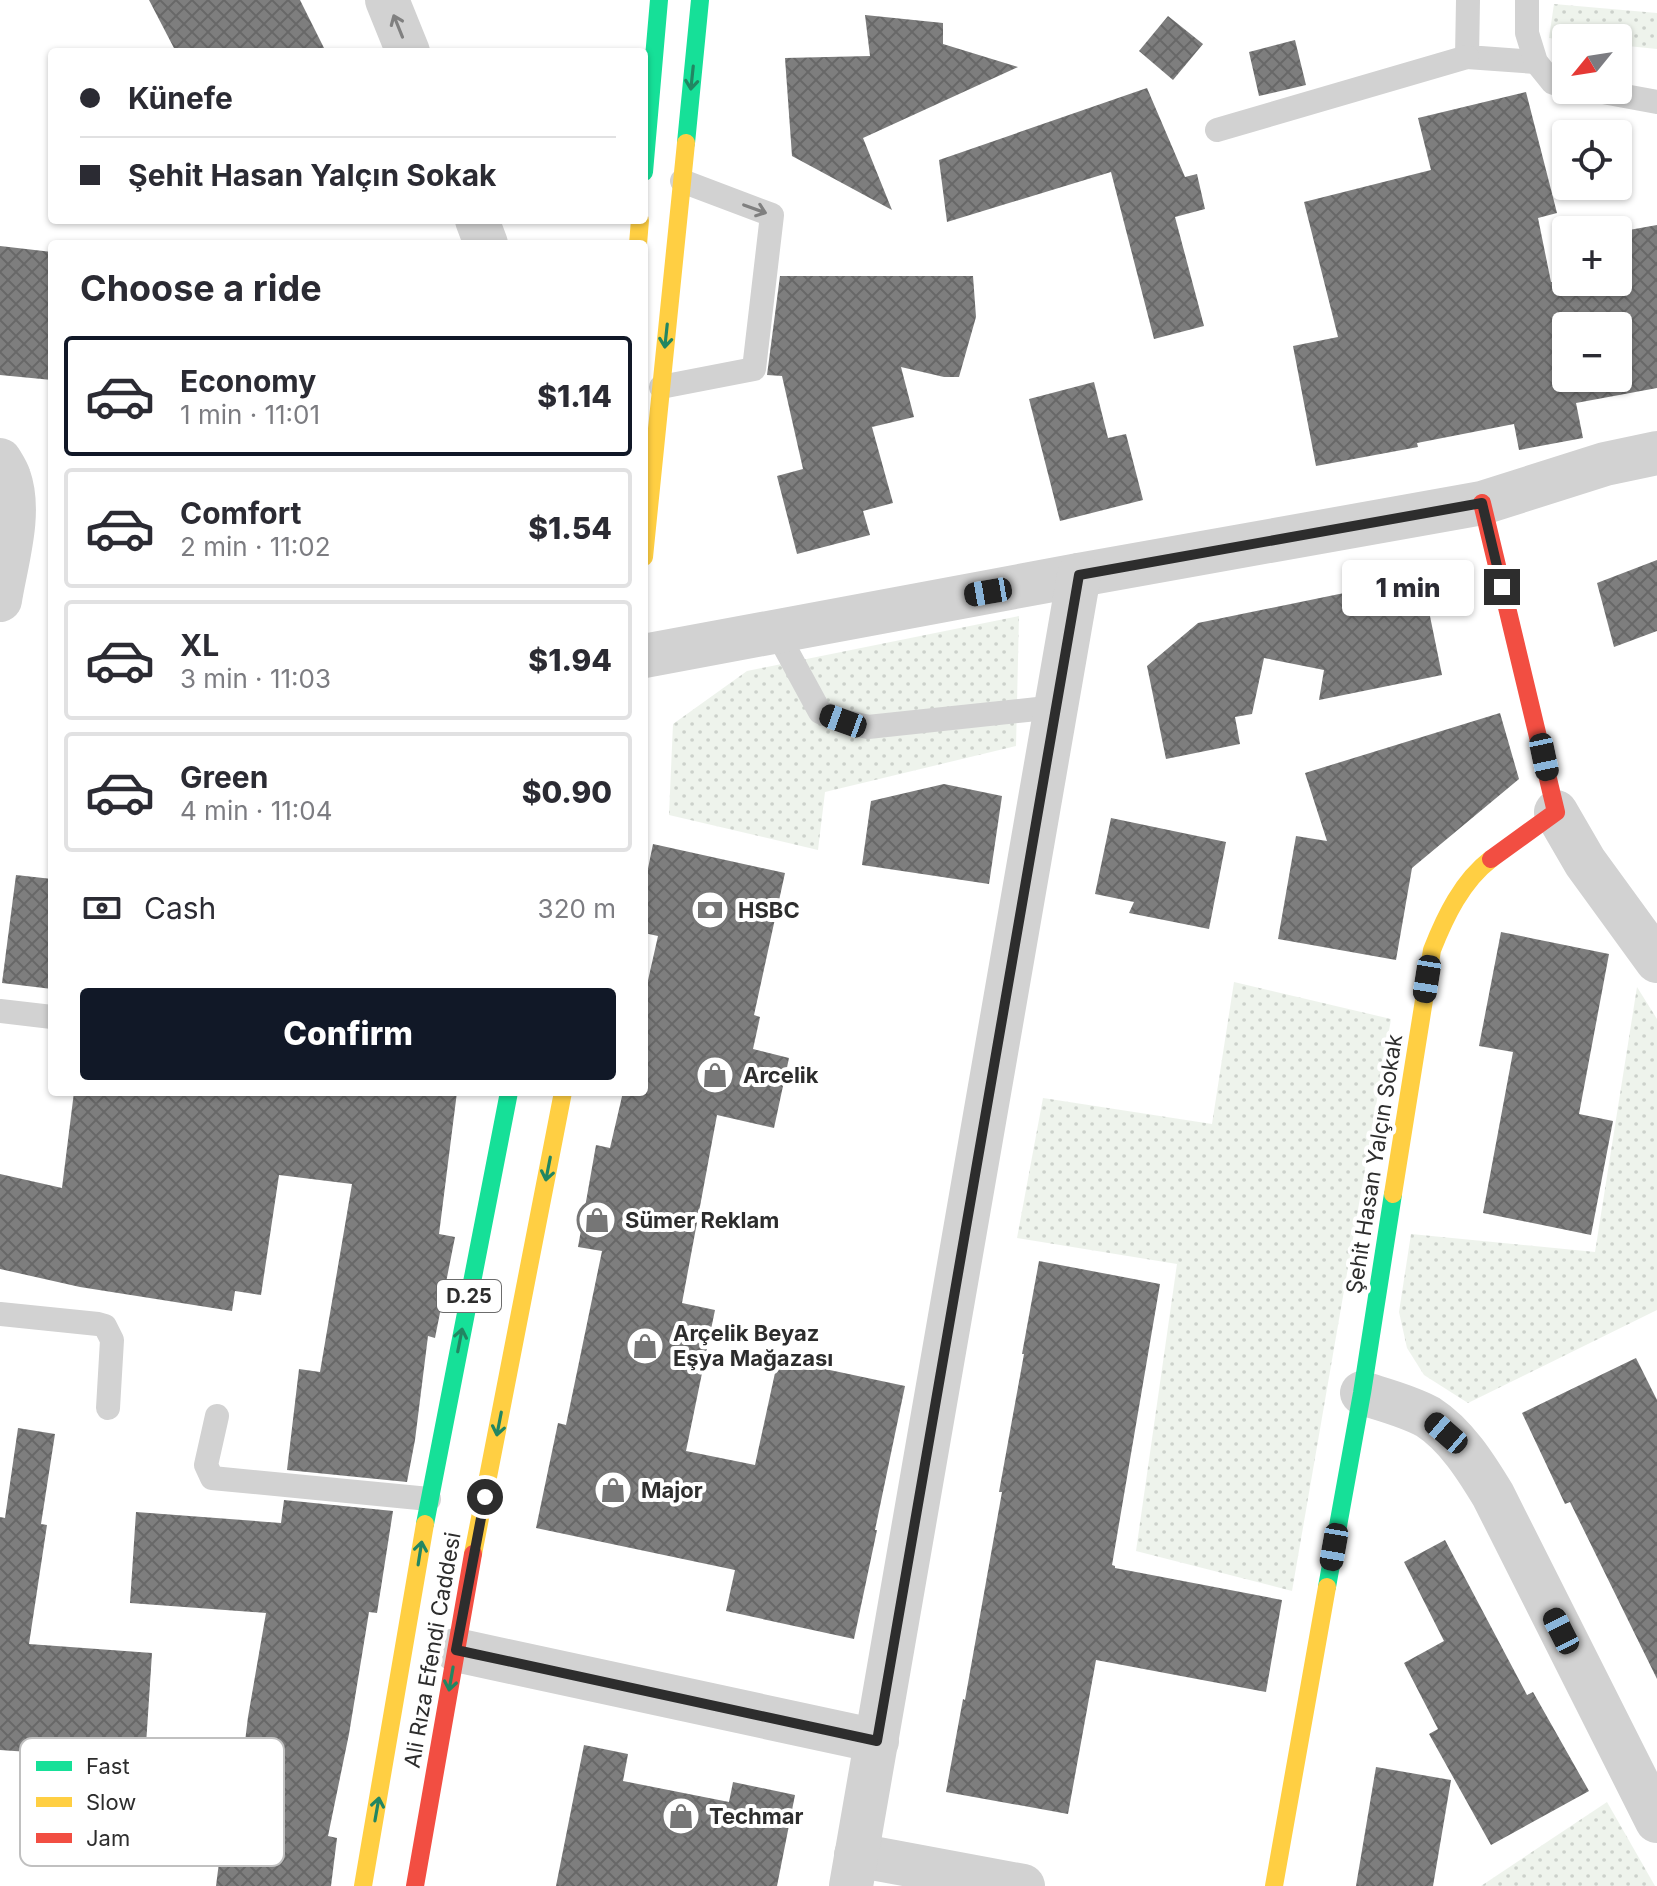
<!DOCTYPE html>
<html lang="en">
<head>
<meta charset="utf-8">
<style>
	:root { --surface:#fff; --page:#f7f7f7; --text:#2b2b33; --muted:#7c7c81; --line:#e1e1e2; --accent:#111827 }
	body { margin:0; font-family:Inter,sans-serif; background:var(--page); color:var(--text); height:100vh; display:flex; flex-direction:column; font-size:30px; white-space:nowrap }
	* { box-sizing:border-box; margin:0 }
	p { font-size:26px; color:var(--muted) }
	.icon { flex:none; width:44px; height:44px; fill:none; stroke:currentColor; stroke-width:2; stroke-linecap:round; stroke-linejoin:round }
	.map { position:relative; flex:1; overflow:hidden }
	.drawer { position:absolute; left:48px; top:240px; width:600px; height:856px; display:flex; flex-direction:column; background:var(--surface); border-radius:8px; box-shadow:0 2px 6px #0004 }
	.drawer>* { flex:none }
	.top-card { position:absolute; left:48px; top:48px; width:600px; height:176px; border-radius:8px; box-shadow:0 2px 6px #0004; display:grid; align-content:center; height:176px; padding:0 32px; background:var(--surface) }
	.needle { width:52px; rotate:240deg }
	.tools { position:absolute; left:1552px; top:24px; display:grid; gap:16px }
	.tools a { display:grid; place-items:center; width:80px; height:80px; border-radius:8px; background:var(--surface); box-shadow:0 2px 6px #0004; font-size:40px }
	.end { position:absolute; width:36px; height:36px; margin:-18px; border:10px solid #2d2d2d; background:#fff; box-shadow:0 0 0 4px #fff }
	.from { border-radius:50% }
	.bubble { position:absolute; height:56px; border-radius:8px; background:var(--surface); box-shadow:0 2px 6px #0004; font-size:26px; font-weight:800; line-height:56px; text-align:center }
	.car { position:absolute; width:24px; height:48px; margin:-24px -12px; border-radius:10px; box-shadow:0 0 6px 2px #0007; background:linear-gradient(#222 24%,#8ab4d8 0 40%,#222 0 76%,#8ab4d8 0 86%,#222 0) }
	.top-card b { display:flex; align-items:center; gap:28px; height:76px; font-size:30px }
	.top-card b+b { border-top:2px solid var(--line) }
	.top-card i { width:20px; height:20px; background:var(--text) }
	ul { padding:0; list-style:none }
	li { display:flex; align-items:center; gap:24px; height:120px; margin:0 16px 12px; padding:0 16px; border:4px solid var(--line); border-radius:8px }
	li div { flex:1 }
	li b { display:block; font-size:30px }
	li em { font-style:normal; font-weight:800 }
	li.active { border-color:var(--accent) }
	li>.icon { width:72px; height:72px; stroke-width:1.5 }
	h2 { padding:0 32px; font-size:36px; line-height:96px }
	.pay { display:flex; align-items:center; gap:20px; height:88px; padding:0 32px; font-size:30px }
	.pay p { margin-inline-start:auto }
	.cta { display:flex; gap:16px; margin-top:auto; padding:16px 32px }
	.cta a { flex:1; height:92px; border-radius:8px; background:var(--accent); color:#fff; font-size:32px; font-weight:800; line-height:92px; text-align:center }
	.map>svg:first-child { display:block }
	.grass { fill:url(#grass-dots) }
	.building { fill:url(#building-cross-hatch); fill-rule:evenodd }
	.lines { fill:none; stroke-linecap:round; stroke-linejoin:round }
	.lane { stroke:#d2d2d2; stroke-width:24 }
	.street { stroke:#d2d2d2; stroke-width:44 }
	.fast { stroke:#16e098; stroke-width:18 }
	.slow { stroke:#ffcf43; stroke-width:18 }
	.jam { stroke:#f24e42; stroke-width:18 }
	.oneway { stroke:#808080 }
	.oneway2 { stroke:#228662 }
	.route { stroke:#2d2d2d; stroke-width:10 }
	.labels { text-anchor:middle; stroke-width:8; stroke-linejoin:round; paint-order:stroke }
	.shield { fill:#fff; stroke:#6c6c6c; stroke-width:2 }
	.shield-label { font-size:20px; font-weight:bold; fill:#2d2d2d }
	.poi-label { font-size:22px; font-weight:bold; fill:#2d2d2d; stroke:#fff; text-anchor:start }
	.street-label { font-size:22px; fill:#2d2d2d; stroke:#fff }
	.key { fill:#fff; stroke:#c0c0c0; stroke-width:2 }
	.key-label { font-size:22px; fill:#2d2d2d }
</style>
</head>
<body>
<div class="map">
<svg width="1657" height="1886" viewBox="0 0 1657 1886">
	<defs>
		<pattern id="grass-dots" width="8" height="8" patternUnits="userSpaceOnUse" patternTransform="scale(2)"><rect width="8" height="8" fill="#eef3ec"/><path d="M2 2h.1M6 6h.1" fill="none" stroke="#ccd1cb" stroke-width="1.8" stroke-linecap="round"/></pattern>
		<pattern id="building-cross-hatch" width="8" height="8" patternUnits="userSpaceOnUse" patternTransform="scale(2)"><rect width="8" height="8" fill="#7e7e7e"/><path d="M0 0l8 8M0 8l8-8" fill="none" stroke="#686868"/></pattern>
	</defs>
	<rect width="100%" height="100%" fill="#fff"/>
	<g class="grass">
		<path d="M1554,4L1657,13V49L1618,45V38H1566V40L1549,38Z"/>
		<path d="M1019,616L1016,746L825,792L818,850L669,815L673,724L747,671Z"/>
		<path d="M1234,982L1391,1019L1292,1591L1136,1551L1177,1264L1017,1238L1043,1098L1212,1124Z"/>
		<path d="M1637,987L1657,1019V1310L1468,1403L1424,1375L1407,1348L1399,1312L1411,1234L1595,1252Z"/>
		<path d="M1607,1802L1655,1886H1481Z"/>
	</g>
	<g class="building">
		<path d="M149,0H300L326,52H176Z"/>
		<path d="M865,15L943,23V44L1018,67L863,138L892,210L792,156L785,58L870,56Z"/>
		<path d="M1168,16L1203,44L1173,80L1139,51Z"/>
		<path d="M1295,40L1306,85L1259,96L1249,52Z"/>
		<path d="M1147,88L1185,177L1197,174L1205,209L1175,217L1204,326L1154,339L1111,172L947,222L939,160Z"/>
		<path d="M1526,92L1557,213L1538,218L1551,282H1618V232L1657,225V388L1576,403L1583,438L1519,450L1514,424L1417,443L1418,447L1316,466L1293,346L1338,337L1304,202L1431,170L1418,118ZM1566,326H1618V378H1566Z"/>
		<path d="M0,246L52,252V380L0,375Z"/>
		<path d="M780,276H973L976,317L959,377H944L901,367L914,417L872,427L893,503L863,511L870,535L797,554L777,476L803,469L782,376L767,375Z"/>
		<path d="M1094,382L1108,438L1126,434L1143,500L1060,521L1029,399Z"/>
		<path d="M1657,560V631L1614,647L1597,583Z"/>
		<path d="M1422,577L1442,675L1319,700L1324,670L1264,658L1252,714L1235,717L1240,744L1166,759L1147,666L1198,623Z"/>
		<path d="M1500,713L1519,779L1412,868L1396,960L1278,939L1296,836L1327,841L1305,773Z"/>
		<path d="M944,784L1002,796L989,884L862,865L871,801Z"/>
		<path d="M1111,818L1226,842L1209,929L1129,913L1134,902L1095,894Z"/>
		<path d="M653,844L785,873L754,1015L760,1017L753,1049L789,1058L774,1128L717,1115L682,1303L715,1310L686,1451L755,1465L778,1359L905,1386L875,1530H877L854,1639L726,1611L735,1570L536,1528L558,1423L566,1425L602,1251L578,1247L596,1145L610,1148L623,1092H644V998L658,936L644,933V888Z"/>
		<path d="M16,875L52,879V989L2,983Z"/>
		<path d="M1501,932L1609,954L1579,1114L1613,1121L1591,1235L1483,1213L1513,1052L1479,1046Z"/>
		<path d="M74,1092H457L439,1234L455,1237L435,1338L428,1336L415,1440L407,1482L287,1470L299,1369L320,1372L352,1184L279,1175L261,1295L235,1291L232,1311L80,1287L0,1269V1174L62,1188Z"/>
		<path d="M1039,1261L1160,1284L1112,1565L1115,1566V1568L1282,1600L1266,1692L1096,1660L1068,1814L946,1792L963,1699L965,1700L1002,1492H999L1024,1354H1022Z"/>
		<path d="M1636,1358L1657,1400V1679L1570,1502L1565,1504L1522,1413Z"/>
		<path d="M18,1428L55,1434L41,1524L47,1525L29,1644L152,1653L145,1760L0,1750V1517L5,1518Z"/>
		<path d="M284,1500L393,1511L377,1613L369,1612L349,1734L328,1836L337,1838L331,1886H216L224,1823L235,1824L248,1717L266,1613L130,1603L136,1512L281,1523Z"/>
		<path d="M1445,1540L1527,1695L1533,1692L1589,1791L1491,1845L1429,1734L1438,1729L1404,1663L1444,1641L1404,1562Z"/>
		<path d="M584,1745L628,1754L623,1781L729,1802L733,1782L795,1795L777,1886H556Z"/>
		<path d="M1376,1767L1451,1780L1433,1886H1356Z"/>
	</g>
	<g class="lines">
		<g class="lane">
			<path d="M1468,0L1467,57L1536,62"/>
			<path d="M1527,0V33L1536,62L1553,83L1566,85"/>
			<path d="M1592,90L1657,102"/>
			<path d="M1217,130L1467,57"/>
			<path d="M661,387L754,369L772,215L682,181"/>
			<path d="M776,631L820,712L843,721L868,727L1056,707"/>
			<path d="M0,1011L52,1017"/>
			<path d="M0,1314L98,1324L105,1326L112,1340L108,1408"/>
			<path d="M217,1416L206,1465L212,1478L429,1499"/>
		</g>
		<g class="street">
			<path d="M387,0L408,52"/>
			<path d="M477,220L486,244"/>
			<path d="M0,460C3,465 7,471 9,477C22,513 6,562 0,600"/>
			<path d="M644,656L1079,575L1482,503L1605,464L1657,453"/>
			<path d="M1556,812L1585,862L1657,961"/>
			<path d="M1362,1393C1384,1400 1408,1406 1428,1417C1456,1435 1476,1467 1493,1495L1657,1821"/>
			<path d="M456,1650L877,1741"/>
			<path d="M856,1855L1023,1886"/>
			<path d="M851,1886L1079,575"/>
		</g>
		<g class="fast">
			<path d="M686,143L700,0"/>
			<path d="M644,172L659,0"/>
			<path d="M425,1524L509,1092"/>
			<path d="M1327,1587L1362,1393L1393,1194"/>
		</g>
		<g class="slow">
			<path d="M638,244L640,220"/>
			<path d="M644,557L686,143"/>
			<path d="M1393,1194L1432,950C1445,917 1462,881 1491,859"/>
			<path d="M473,1554L563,1092"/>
			<path d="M363,1886L425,1524"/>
			<path d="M1274,1886L1327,1587"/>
		</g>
		<g class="jam">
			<path d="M1482,503L1556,812L1491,859"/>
			<path d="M415,1886L473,1554"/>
		</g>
	</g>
	<defs><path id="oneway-shaft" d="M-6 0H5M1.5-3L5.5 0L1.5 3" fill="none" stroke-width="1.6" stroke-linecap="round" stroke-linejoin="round" transform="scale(2)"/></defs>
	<g class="oneway">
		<use href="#oneway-shaft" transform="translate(398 26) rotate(-112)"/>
		<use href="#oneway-shaft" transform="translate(755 209) rotate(20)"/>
	</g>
	<g class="oneway2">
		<use href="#oneway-shaft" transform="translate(692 78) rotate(96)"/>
		<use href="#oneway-shaft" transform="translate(666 336) rotate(96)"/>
		<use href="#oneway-shaft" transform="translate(548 1169) rotate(101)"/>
		<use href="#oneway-shaft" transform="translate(460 1340) rotate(-79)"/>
		<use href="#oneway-shaft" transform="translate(499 1424) rotate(101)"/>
		<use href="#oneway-shaft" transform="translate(420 1553) rotate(-81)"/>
		<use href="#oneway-shaft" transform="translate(451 1679) rotate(100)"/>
		<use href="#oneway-shaft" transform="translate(377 1809) rotate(-80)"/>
	</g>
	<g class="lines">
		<path class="route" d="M485,1497L456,1650L877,1741L1079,575L1482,503L1502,587"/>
	</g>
	<defs>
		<symbol id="bank-ring" viewBox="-11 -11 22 22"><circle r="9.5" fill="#fff" stroke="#767676" stroke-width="1.5"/><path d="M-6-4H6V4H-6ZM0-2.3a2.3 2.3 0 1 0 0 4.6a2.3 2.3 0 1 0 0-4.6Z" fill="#767676"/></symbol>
		<symbol id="shop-ring" viewBox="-11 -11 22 22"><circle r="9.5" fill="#fff" stroke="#767676" stroke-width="1.5"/><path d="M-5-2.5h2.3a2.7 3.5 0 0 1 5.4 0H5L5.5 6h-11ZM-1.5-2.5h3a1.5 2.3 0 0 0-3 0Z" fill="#767676"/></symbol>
	</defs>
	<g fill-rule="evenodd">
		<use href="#bank-ring" x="688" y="888" width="44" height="44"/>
		<use href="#shop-ring" x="693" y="1053" width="44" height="44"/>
		<use href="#shop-ring" x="575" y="1198" width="44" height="44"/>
		<use href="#shop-ring" x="623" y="1324" width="44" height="44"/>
		<use href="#shop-ring" x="591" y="1468" width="44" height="44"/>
		<use href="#shop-ring" x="659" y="1794" width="44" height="44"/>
	</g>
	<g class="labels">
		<rect class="shield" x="437" y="1280" width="64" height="32" rx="6"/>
		<g class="shield-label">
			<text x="469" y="1303">D.25</text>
		</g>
		<g class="poi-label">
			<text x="738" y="918">HSBC</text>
			<text x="743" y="1083">Arcelik</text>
			<text x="625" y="1228">Sümer Reklam</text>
			<text x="673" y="1341">Arçelik Beyaz<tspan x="673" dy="25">Eşya Mağazası</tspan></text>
			<text x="641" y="1498">Major</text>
			<text x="709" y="1824">Techmar</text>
		</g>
		<g class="street-label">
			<text transform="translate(1374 1164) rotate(-81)" y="8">Şehit Hasan Yalçın Sokak</text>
			<text transform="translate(432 1650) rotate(-80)" y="8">Ali Rıza Efendi Caddesi</text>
		</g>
	</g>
	<rect x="20" y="1738" width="264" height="128" rx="12" class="key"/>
	<rect x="36" y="1761" width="36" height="10" fill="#16e098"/>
	<rect x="36" y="1797" width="36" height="10" fill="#ffcf43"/>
	<rect x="36" y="1833" width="36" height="10" fill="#f24e42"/>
	<g class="key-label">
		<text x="86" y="1774">Fast</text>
		<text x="86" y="1810">Slow</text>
		<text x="86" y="1846">Jam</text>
	</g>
</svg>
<div class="tools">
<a><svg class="needle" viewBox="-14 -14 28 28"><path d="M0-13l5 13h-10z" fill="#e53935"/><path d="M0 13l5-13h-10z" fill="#7c7c81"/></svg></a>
<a><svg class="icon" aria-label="locate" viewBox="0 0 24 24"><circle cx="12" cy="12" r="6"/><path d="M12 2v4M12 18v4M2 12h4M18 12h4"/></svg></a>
<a>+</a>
<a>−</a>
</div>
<i class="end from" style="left:485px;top:1497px"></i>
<i class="end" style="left:1502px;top:587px"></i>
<div class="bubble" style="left:1342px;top:560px;width:132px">1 min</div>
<i class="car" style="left:988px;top:592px;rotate:260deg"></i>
<i class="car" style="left:843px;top:721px;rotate:290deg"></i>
<i class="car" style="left:1544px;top:757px;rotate:168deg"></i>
<i class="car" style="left:1427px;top:979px;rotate:189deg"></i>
<i class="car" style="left:1446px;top:1433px;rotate:311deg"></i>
<i class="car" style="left:1334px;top:1547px;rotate:190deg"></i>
<i class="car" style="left:1561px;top:1631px;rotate:333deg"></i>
<div class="top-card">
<b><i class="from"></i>Künefe</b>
<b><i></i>Şehit Hasan Yalçın Sokak</b>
</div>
<section class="drawer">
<h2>Choose a ride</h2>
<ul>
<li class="active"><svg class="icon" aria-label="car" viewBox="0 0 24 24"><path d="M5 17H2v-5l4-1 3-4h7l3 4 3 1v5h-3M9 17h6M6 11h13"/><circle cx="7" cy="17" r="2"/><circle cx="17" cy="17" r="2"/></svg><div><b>Economy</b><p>1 min · 11:01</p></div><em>$1.14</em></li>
<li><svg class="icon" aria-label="car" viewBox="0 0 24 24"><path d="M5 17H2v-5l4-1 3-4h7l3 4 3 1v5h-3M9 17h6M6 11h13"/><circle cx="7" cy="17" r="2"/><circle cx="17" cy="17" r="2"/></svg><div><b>Comfort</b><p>2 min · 11:02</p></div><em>$1.54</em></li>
<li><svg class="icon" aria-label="car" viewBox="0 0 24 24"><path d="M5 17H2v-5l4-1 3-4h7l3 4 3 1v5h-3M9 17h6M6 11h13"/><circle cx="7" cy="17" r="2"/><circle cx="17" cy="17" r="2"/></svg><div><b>XL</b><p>3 min · 11:03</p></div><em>$1.94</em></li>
<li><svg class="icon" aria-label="car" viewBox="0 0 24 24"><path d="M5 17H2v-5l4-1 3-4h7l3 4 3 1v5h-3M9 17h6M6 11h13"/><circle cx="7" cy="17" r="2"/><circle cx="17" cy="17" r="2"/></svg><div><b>Green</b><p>4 min · 11:04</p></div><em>$0.90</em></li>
</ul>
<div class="pay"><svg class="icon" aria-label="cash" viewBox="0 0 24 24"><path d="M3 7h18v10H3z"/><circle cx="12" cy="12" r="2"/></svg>Cash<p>320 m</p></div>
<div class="cta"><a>Confirm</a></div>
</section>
</div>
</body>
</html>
